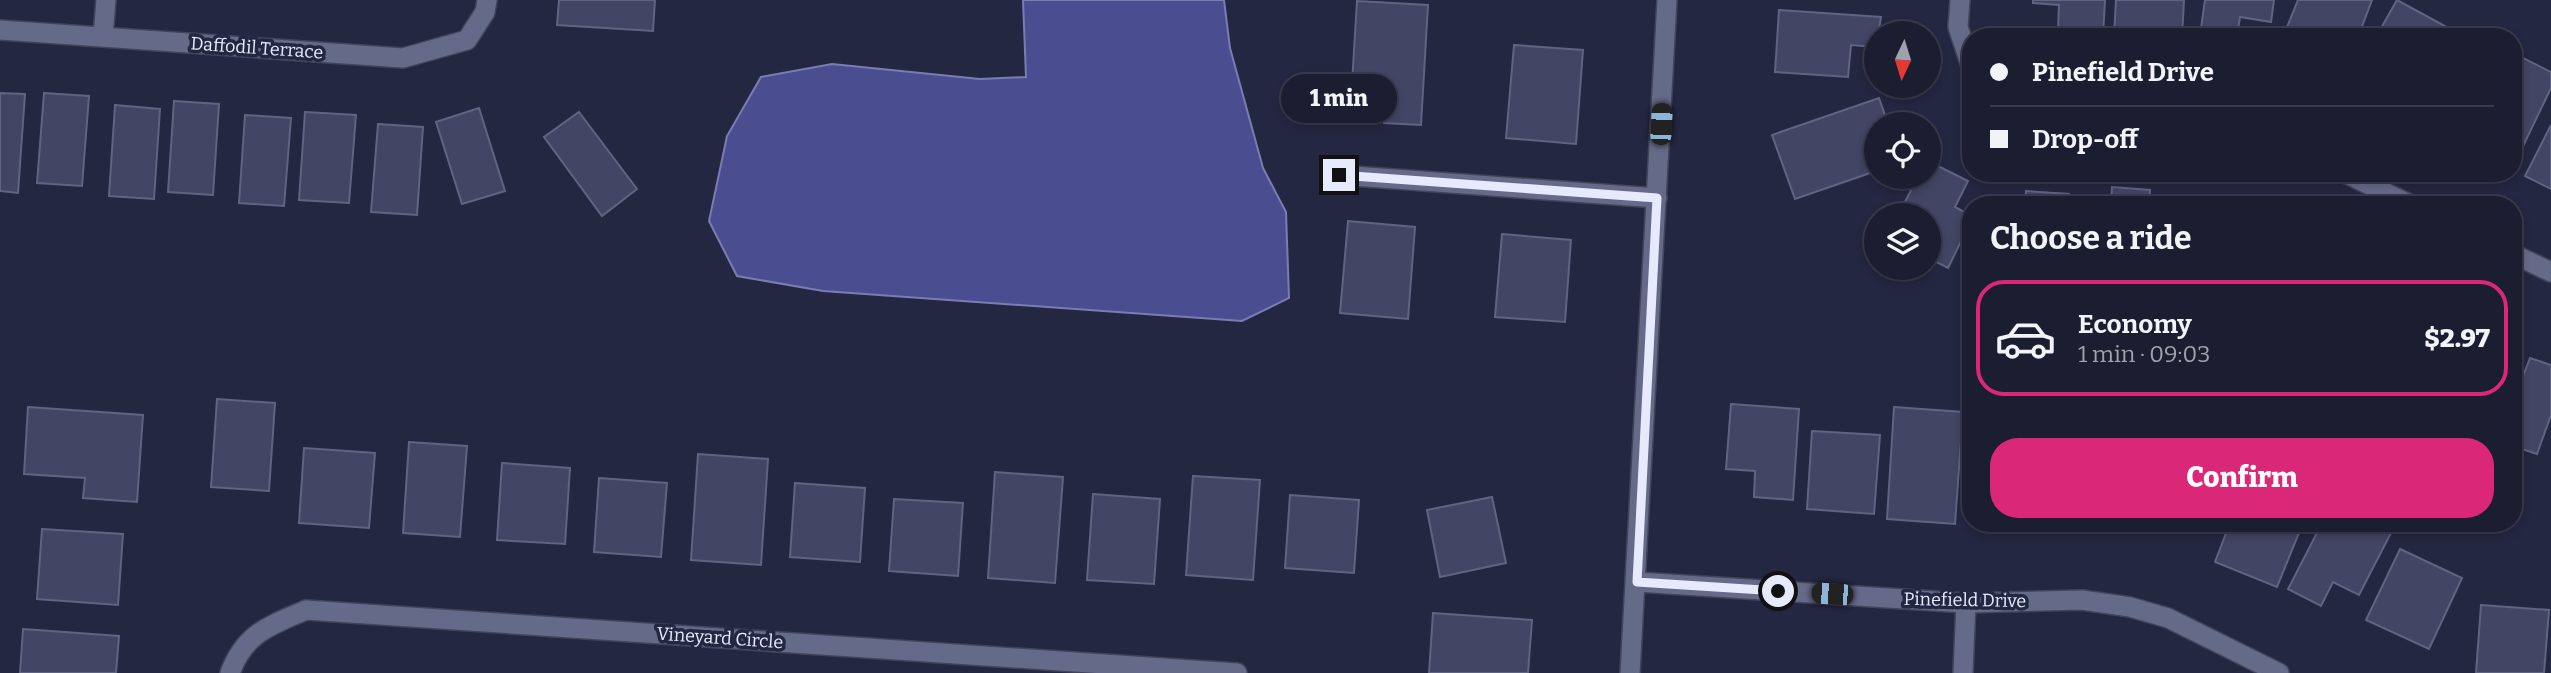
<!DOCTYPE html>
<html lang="en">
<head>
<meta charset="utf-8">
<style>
	:root { --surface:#1b1d31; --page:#242639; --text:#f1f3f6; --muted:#a0a2ab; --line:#393b4d; --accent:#db2777 }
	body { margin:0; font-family:Bitter,serif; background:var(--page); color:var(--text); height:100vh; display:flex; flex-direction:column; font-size:26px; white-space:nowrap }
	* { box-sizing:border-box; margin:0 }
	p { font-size:23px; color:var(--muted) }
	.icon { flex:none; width:38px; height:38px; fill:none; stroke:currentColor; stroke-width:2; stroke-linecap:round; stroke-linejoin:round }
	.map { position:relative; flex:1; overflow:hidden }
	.sheet { position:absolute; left:1962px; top:196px; width:560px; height:336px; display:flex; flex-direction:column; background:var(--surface); border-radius:28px; box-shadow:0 4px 10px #0003,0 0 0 2px var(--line) }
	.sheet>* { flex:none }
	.guide { position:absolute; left:1962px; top:28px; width:560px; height:154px; border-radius:28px; box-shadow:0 4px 10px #0003,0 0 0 2px var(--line); display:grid; align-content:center; height:154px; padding:0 28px; background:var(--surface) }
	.needle { width:46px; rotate:184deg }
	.controls { position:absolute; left:1864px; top:21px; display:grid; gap:14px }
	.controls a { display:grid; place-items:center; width:77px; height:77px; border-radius:50%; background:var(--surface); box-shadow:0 4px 10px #0003,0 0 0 2px var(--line); font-size:35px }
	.end { position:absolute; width:32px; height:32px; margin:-16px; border:9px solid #e7eafd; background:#111; box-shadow:0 0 0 4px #111 }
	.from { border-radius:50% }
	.bubble { position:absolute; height:49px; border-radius:24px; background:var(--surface); box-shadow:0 4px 10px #0003,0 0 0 2px var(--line); font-size:23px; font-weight:800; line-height:49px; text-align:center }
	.car { position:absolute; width:21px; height:42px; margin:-21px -10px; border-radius:9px; box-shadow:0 0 5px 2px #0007; background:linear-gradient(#222 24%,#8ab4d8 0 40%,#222 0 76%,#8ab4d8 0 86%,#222 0) }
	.guide b { display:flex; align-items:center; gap:24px; height:66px; font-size:26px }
	.guide b+b { border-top:2px solid var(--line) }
	.guide i { width:18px; height:18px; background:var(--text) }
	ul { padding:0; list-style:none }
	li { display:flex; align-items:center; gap:21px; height:116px; margin:0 14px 10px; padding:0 14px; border:4px solid transparent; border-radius:28px }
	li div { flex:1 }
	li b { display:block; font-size:26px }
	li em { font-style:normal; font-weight:800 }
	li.current { border-color:var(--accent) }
	li>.icon { width:63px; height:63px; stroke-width:1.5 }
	h2 { padding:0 28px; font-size:32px; line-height:84px }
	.primary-button { display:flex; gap:14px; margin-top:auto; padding:14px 28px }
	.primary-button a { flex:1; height:80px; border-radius:28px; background:var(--accent); color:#fff; font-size:28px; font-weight:800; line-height:80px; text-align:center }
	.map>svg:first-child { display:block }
	.water { fill:#4a4e91; stroke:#797db1; stroke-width:2 }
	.building { fill:#424563; stroke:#5f6482; stroke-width:2 }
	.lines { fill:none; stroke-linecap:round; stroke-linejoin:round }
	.minor-casing { stroke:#42445a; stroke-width:22 }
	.tertiary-casing { stroke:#42445a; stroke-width:22 }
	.minor { stroke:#666a89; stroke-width:19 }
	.tertiary { stroke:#666a89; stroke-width:19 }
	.route { stroke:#e7eafd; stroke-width:9 }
	.labels { text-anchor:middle; stroke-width:7; stroke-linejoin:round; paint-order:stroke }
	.street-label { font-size:18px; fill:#e7eafd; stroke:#242741 }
</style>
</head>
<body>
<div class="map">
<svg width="2551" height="673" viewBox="0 0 2551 673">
	<rect width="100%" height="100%" fill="#242741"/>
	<path class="water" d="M1023,0H1224L1230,48L1263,168L1286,212L1289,298L1242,321L823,291L737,276L709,221L727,136L761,77L832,64L980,79L1026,77Z"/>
	<g class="building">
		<path d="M559,0H655L653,31L557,25Z"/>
		<path d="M2033,0H2105L2103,35L2058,31L2059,5L2033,3Z"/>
		<path d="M2116,0H2184L2182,37H2114Z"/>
		<path d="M2205,0H2274L2271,22L2240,17L2237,37L2200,35Z"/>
		<path d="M2298,0H2372L2358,37H2283Z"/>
		<path d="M2397,0L2454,31L2451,37H2376Z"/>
		<path d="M1357,1L1428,5L1421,125L1384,123L1386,102L1351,100Z"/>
		<path d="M1779,10L1881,17L1876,47L1851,45L1848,77L1775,72Z"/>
		<path d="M1514,45L1583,50L1576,144L1506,138Z"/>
		<path d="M2513,53L2551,72V88L2513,167Z"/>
		<path d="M0,93L25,94L18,193L0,191Z"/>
		<path d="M44,93L89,96L82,186L37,183Z"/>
		<path d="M1879,98L1888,124H1876V171L1795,199L1772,135Z"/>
		<path d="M174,101L219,104L213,195L168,192Z"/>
		<path d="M115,105L160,109L154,199L109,196Z"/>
		<path d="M479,108L505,191L462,204L436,122Z"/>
		<path d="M305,112L356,115L349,203L299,200Z"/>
		<path d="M579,112L637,189L602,216L544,137Z"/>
		<path d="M245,115L291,118L284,206L239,203Z"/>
		<path d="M378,124L423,127L417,215L371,212Z"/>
		<path d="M2551,125V189L2525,176Z"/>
		<path d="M1928,161L1968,181L1955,207L1970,215V223L1948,268L1928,258V215H1898L1918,177H1928Z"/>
		<path d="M2112,187L2150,190L2149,205H2111Z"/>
		<path d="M2026,191L2069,194L2068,205H2025Z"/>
		<path d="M2188,198L2212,205H2186Z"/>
		<path d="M1348,221L1415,227L1408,319L1340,313Z"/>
		<path d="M1502,234L1571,240L1565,322L1495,317Z"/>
		<path d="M2530,358L2551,365V415L2537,454L2513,446V378L2521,381Z"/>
		<path d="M217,399L275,403L269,491L211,487Z"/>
		<path d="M1731,404L1799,409L1793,500L1754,497L1755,471L1726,469Z"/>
		<path d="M28,407L143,415L137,502L83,498L85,478L24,474Z"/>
		<path d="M1894,407L1963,412L1955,524L1887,519Z"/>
		<path d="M1812,431L1880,435L1874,514L1807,509Z"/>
		<path d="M409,442L467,446L460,537L403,533Z"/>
		<path d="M304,448L375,453L369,528L299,523Z"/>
		<path d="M698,454L768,459L761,565L691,560Z"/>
		<path d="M502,463L570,468L565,544L497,540Z"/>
		<path d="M995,472L1063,477L1055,583L988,578Z"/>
		<path d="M1193,476L1260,480L1253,580L1186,575Z"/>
		<path d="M599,478L667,483L661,557L594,552Z"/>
		<path d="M795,483L865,488L860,562L790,557Z"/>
		<path d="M1093,494L1160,499L1154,584L1087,580Z"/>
		<path d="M1290,495L1359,500L1354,573L1285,568Z"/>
		<path d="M1492,497L1506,563L1440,577L1427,510Z"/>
		<path d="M894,499L963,503L958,576L889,571Z"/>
		<path d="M2137,523H2169L2168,528L2136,526Z"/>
		<path d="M2230,523H2303L2277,587L2215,562Z"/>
		<path d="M2322,523H2377L2392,531L2359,595L2333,582L2321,606L2288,589Z"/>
		<path d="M42,529L123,534L118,605L37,599Z"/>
		<path d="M2400,549L2462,578L2429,649L2366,620Z"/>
		<path d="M2481,605L2549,610L2544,673H2476Z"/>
		<path d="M1433,613L1532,620L1528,673H1429Z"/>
		<path d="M23,629L119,636L116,673H20Z"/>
	</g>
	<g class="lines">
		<defs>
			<g id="minor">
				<path d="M1960,0L1958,27L1970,63"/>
				<path d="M0,30L403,58L467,40L485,12L487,0"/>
				<path d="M103,36L106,0"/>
				<path d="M2345,173L2411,205"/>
				<path d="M1339,175L1657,198"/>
				<path d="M2513,254L2551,272"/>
				<path d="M1637,582L1966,603L2082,600L2130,607L2168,618L2279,673"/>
				<path d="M230,673C245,633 269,626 306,610L1237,673"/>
				<path d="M1963,673L1966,603"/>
			</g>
			<path id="tertiary" d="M1630,673L1667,0"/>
		</defs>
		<use href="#minor" class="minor-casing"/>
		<use href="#tertiary" class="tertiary-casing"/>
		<use href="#minor" class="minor"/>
		<use href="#tertiary" class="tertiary"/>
	</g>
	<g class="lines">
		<path class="route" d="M1339,175L1657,198L1637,582L1778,591"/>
	</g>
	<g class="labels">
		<g class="street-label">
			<text transform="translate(257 48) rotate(4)" y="6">Daffodil Terrace</text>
			<text transform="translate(1965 600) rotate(1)" y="6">Pinefield Drive</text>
			<text transform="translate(720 638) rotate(4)" y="6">Vineyard Circle</text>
		</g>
	</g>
</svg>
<div class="controls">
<a><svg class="needle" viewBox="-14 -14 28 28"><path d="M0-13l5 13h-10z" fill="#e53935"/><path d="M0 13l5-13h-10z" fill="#a0a2ab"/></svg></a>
<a><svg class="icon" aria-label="locate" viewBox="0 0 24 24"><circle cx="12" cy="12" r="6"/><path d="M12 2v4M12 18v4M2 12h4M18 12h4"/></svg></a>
<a><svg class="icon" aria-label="layers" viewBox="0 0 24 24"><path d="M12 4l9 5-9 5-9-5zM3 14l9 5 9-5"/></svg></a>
</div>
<i class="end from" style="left:1778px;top:591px"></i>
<i class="end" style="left:1339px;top:175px"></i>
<div class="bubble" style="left:1281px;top:74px;width:116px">1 min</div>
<i class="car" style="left:1661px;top:124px;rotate:3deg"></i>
<i class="car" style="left:1832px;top:594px;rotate:274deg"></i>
<div class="guide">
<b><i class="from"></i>Pinefield Drive</b>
<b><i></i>Drop-off</b>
</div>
<section class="sheet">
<h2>Choose a ride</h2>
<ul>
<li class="current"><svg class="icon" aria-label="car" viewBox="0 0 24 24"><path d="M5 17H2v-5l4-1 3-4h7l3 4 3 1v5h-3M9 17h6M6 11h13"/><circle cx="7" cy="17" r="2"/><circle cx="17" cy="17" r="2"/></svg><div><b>Economy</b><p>1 min · 09:03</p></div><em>$2.97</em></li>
</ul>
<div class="primary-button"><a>Confirm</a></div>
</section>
</div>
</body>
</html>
